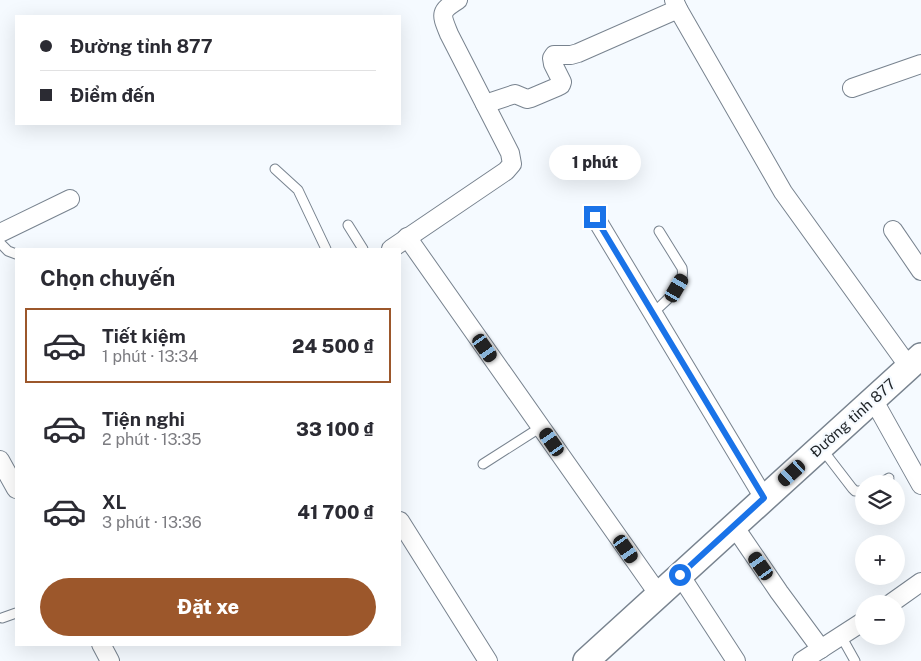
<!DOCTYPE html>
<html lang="vi">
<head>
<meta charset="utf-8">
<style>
	:root { --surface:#fff; --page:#f7f7f7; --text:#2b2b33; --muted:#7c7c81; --line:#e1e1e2; --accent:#9c572b }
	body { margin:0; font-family:"Public Sans",sans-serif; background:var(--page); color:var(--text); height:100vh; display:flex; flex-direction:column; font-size:19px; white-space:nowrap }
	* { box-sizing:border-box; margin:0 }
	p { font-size:16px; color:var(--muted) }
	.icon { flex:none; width:28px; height:28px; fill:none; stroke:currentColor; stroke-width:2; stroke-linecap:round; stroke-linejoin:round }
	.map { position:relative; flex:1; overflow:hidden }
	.drawer { position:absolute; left:15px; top:248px; width:386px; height:398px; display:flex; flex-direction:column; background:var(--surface); border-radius:0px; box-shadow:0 5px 20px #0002 }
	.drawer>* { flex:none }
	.guide { position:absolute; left:15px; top:15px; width:386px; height:110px; border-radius:0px; box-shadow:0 5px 20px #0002; display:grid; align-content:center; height:110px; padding:0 25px; background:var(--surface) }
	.controls { position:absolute; left:855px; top:475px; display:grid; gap:10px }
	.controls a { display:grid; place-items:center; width:50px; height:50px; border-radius:50%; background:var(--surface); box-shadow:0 5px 20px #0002; font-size:25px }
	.end { position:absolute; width:22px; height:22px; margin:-11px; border:6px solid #1a73e8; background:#fff; box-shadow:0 0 0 2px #fff }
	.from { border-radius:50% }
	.bubble { position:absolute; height:35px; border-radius:18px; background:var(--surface); box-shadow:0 5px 20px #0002; font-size:16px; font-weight:800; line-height:35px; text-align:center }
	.car { position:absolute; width:15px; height:30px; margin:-15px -8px; border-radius:6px; box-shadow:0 0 4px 1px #0007; background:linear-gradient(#222 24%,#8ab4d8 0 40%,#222 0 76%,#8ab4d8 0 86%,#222 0) }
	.guide b { display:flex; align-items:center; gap:18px; height:48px; font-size:19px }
	.guide b+b { border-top:1px solid var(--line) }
	.guide i { width:12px; height:12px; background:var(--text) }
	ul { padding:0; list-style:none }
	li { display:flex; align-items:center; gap:15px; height:75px; margin:0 10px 8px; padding:0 15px; border:2px solid transparent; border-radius:0px }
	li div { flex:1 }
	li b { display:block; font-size:19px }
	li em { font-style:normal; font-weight:800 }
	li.current { border-color:var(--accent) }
	li>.icon { width:45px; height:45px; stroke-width:1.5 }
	h2 { padding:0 25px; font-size:22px; line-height:60px }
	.primary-button { display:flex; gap:10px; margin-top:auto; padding:10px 25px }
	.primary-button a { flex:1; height:58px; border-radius:30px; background:var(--accent); color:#fff; font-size:20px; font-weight:800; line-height:58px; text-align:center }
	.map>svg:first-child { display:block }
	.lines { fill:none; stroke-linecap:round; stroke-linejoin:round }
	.lane-casing { stroke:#78838f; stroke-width:11 }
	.street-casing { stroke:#78838f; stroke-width:20 }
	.secondary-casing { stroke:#78838f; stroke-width:28 }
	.lane { stroke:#fff; stroke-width:9 }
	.street { stroke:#fff; stroke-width:18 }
	.secondary { stroke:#fff; stroke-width:25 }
	.route { stroke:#1a73e8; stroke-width:6 }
	.labels { text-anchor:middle; stroke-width:4.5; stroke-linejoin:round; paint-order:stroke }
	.street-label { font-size:15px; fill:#1e2327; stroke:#f5faff }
</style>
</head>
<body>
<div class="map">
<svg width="921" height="661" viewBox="0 0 921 661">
	<rect width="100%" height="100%" fill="#f5faff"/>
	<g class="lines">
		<defs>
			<g id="lane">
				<path d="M275,169L298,190L326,249"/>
				<path d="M348,225L363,249"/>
				<path d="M0,243L8,251L16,254"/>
				<path d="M653,313C665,301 686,287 682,268L659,231"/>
				<path d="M822,449L852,488L855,491H864"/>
				<path d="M483,464L541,427"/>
				<path d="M879,484L889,478"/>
				<path d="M2,618L16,613"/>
				<path d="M841,636L855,661"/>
			</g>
			<g id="street">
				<path d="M674,0L678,9L783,192L909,367"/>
				<path d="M852,88L921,64"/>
				<path d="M485,104L515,94L527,99L531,98L557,87L561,85L562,82L553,64L552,58L554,55H571L578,53L678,9"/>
				<path d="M595,217L764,498"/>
				<path d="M893,230L921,271"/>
				<path d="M0,233L70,199"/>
				<path d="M407,237L659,595"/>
				<path d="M391,249L506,171L512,164L510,153L449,34C441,14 439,12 458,0"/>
				<path d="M873,399L921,485"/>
				<path d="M0,460L16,489"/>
				<path d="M400,521L488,661"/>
				<path d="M734,526L779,592L821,649"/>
				<path d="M680,575L736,661"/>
				<path d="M890,604L921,582"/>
				<path d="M101,644L110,661"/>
				<path d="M802,661L864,621"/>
			</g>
			<path id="secondary" d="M586,661L921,356"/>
		</defs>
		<use href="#lane" class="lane-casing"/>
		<use href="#street" class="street-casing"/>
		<use href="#secondary" class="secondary-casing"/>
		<use href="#lane" class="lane"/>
		<use href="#street" class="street"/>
		<use href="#secondary" class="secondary"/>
	</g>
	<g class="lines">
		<path class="route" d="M595,217L764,498L680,575"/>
	</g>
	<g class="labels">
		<g class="street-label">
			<text transform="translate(853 418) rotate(-42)" y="5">Đường tỉnh 877</text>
		</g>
	</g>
</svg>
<div class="controls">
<a><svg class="icon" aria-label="layers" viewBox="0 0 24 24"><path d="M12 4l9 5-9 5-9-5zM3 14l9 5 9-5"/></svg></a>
<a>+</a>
<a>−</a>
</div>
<i class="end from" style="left:680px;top:575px"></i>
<i class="end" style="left:595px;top:217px"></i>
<div class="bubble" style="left:549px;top:145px;width:92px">1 phút</div>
<i class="car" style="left:677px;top:288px;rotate:30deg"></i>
<i class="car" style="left:485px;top:348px;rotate:145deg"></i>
<i class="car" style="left:552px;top:442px;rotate:325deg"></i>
<i class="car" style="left:792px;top:473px;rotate:228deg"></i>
<i class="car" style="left:626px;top:549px;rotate:145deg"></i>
<i class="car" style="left:761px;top:566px;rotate:325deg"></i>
<div class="guide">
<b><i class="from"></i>Đường tỉnh 877</b>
<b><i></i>Điểm đến</b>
</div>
<section class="drawer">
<h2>Chọn chuyến</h2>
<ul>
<li class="current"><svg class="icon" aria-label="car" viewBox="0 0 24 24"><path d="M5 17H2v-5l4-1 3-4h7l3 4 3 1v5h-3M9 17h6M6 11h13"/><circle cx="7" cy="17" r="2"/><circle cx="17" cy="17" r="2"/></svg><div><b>Tiết kiệm</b><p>1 phút · 13:34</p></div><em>24 500 ₫</em></li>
<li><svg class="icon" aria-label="car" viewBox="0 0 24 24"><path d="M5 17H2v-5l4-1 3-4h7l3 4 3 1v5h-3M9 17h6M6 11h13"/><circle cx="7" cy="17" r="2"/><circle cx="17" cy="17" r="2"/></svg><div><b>Tiện nghi</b><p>2 phút · 13:35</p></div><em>33 100 ₫</em></li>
<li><svg class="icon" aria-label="car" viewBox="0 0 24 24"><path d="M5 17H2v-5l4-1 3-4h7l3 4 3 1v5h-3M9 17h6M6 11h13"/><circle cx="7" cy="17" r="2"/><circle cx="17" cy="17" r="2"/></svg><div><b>XL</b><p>3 phút · 13:36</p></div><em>41 700 ₫</em></li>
</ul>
<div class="primary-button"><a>Đặt xe</a></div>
</section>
</div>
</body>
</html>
